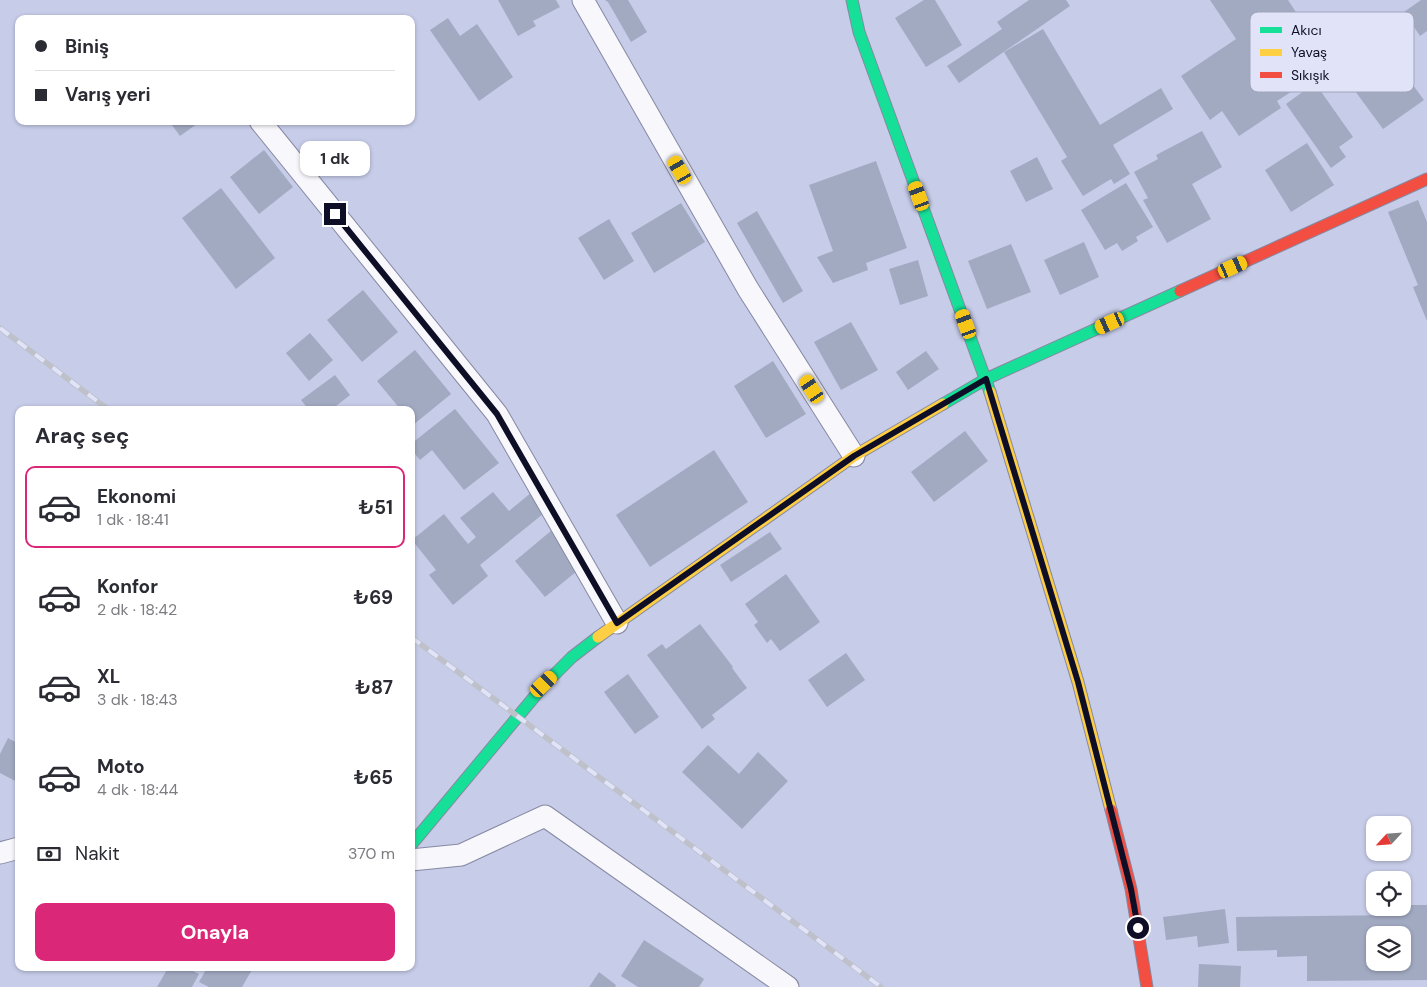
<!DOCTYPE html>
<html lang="tr">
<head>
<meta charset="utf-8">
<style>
	:root { --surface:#fff; --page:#f7f7f7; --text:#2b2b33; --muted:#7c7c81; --line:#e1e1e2; --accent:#db2777 }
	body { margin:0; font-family:"DM Sans",sans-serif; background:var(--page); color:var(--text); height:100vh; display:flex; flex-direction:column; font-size:19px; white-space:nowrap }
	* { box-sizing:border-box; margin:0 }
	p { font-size:16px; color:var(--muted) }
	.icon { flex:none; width:28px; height:28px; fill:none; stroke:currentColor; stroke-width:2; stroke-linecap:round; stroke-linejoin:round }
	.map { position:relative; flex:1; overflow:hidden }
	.panel { position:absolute; left:15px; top:406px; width:400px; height:565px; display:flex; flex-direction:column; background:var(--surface); border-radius:10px; box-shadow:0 1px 4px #0004 }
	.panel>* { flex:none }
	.guide { position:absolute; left:15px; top:15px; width:400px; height:110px; border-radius:10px; box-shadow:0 1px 4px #0004; display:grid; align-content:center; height:110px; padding:0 20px; background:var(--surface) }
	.needle { width:32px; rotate:244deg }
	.tools { position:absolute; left:1366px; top:816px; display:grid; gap:10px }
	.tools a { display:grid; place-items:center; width:45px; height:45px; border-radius:10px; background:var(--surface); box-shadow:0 1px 4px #0004; font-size:25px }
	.end { position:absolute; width:22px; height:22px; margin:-11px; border:6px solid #0e0f27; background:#fff; box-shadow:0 0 0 2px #fff }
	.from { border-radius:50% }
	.bubble { position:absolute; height:35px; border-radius:10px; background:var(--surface); box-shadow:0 1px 4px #0004; font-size:16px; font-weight:700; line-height:35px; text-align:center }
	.car { position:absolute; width:15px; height:30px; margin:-15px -8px; border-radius:6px; box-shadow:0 0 4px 1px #0007; background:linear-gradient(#f5c518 24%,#345 0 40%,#f5c518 0 76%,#345 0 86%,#f5c518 0) }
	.guide b { display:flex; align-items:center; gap:18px; height:48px; font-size:19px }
	.guide b+b { border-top:1px solid var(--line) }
	.guide i { width:12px; height:12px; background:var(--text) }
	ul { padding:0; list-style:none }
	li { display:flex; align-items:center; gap:15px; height:82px; margin:0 10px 8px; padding:0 10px; border:2px solid transparent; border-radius:10px }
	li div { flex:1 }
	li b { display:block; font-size:19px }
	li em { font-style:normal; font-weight:700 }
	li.on { border-color:var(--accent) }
	li>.icon { width:45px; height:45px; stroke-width:1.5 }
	h2 { padding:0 20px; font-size:22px; line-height:60px }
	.pay { display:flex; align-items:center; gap:12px; height:55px; padding:0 20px; font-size:19px }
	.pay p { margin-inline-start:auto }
	.primary-button { display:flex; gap:10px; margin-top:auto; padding:10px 20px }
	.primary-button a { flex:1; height:58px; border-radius:10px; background:var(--accent); color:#fff; font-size:20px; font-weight:700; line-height:58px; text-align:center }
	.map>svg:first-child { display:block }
	.building { fill:#a2aac2; fill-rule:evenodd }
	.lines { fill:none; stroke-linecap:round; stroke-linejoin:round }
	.street-casing { stroke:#8689a2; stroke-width:23 }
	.fast-casing { stroke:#8689a2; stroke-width:13 }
	.slow-casing { stroke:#8689a2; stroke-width:13 }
	.jam-casing { stroke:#8689a2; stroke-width:13 }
	.street { stroke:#f7f7fc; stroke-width:21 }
	.fast { stroke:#16e098; stroke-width:11 }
	.slow { stroke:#ffcf43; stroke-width:11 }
	.jam { stroke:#f24e42; stroke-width:11 }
	.rail-casing { stroke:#bfc1ca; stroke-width:5.5 }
	.rail { stroke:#e1e4f9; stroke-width:4; stroke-dasharray:11; stroke-linecap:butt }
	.route { stroke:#0e0f27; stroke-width:6 }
	.key { fill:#e1e4f9; stroke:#a2a4ba; stroke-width:1 }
	.key-label { font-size:14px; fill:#0e0f27 }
</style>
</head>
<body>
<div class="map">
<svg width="1427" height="987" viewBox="0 0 1427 987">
	<rect width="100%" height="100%" fill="#c7cce9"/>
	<g class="building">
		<path d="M498,0H556L560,7L533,21L536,26L518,36Z"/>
		<path d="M605,0H628L647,32L631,42L608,2Z"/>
		<path d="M924,0H935L962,45L926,67L895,18Z"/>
		<path d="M1029,0H1066L1070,6L959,83L947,66L1002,29L997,22Z"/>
		<path d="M1210,0H1288L1331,66L1277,101L1281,108L1239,136L1222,111L1210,120L1181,76L1236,39Z"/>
		<path d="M1421,0H1427V31L1420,36L1404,12Z"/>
		<path d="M448,18L460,36L477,24L513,77L479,101L430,30Z"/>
		<path d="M1043,29L1100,125L1161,88L1173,109L1113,145L1130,174L1114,184L1111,179L1083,196L1061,161L1067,157L1004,52Z"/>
		<path d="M1385,47L1424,100L1383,129L1344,76Z"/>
		<path d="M1315,83L1353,137L1339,147L1346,157L1331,168L1286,104Z"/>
		<path d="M169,121H201L180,136Z"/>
		<path d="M1202,131L1222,167L1192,184L1211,219L1167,243L1143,200L1148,198L1134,172L1158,159L1156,155Z"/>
		<path d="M1307,143L1334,185L1291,212L1265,170Z"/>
		<path d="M264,150L293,187L259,214L230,177Z"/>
		<path d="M1037,157L1053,189L1026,202L1010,171Z"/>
		<path d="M876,161L907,248L866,263L868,270L833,283L817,257L833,251L809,185Z"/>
		<path d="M1126,183L1153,227L1136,237L1138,241L1122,251L1117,243L1105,250L1081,210Z"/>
		<path d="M221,188L275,258L236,289L182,218Z"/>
		<path d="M1418,200L1427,222V321L1413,287L1418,285L1388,212Z"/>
		<path d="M681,203L705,242L654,273L631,233Z"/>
		<path d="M757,211L803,291L783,303L737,223Z"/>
		<path d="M609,219L634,261L604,280L578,238Z"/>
		<path d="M1084,242L1099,277L1060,295L1044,260Z"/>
		<path d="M1011,244L1031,292L987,309L968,261Z"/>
		<path d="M918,260L928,296L900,305L889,269Z"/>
		<path d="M363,290L398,332L362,362L327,320Z"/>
		<path d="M851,322L878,370L841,390L814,342Z"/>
		<path d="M310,333L333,360L309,381L286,353Z"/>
		<path d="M415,350L451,394L413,425L411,423V410H401L377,381Z"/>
		<path d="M926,351L939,369L908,390L896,372Z"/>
		<path d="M773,361L806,414L766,438L734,386Z"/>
		<path d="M335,375L350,395L331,410H309L301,400Z"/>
		<path d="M455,409L499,463L464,490L432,450L420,460L411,449V444Z"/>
		<path d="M965,431L988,461L934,502L911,472Z"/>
		<path d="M714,450L748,502L650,567L616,515Z"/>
		<path d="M544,482L559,501L480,565L488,576L453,605L429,575L436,570L412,540L444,514L468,544L476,537L460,518L493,492L509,511Z"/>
		<path d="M552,530L582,567L545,597L515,561Z"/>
		<path d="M770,532L782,549L731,582L720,565Z"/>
		<path d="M786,574L820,622L780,651L771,639L767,643L754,625L758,622L745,604Z"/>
		<path d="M700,624L733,667L732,668L747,688L712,715L715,719L702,729L647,655L662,644L666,649Z"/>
		<path d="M846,653L865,680L827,707L808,680Z"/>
		<path d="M628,674L659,717L635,734L604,692Z"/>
		<path d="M8,738L19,744V783L0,773V754Z"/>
		<path d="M708,745L739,774L758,752L788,781L742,829L682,772Z"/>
		<path d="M1402,905H1427V980L1307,981V956L1277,957V950L1237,951L1236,917L1399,915V908H1402ZM1375,935H1402V962H1375Z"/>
		<path d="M1225,909L1229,943L1198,947L1197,936L1166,940L1163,917Z"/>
		<path d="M644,940L704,979L699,987H638L621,976Z"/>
		<path d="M1199,964L1241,966L1240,987H1198Z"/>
		<path d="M168,968H187L199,974L192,987H157Z"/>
		<path d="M207,968H253L242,987H209L199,982Z"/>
		<path d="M599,972L616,985L615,987H589Z"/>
	</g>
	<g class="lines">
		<defs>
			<g id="street">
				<path d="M583,0L748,289L854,456"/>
				<path d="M260,121L497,414L617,623"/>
				<path d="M0,853L19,848"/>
				<path d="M411,860L461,855L545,816L788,987"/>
			</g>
			<g id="fast">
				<path d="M852,0L859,32L990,392"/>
				<path d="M943,404L986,379L1180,291"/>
				<path d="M411,845L545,684L572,657L598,637"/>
			</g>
			<g id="slow">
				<path d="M990,392L1078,682L1111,810"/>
				<path d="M598,637L854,456L943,404"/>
			</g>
			<g id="jam">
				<path d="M1180,291L1427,179"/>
				<path d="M1111,810L1131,889L1147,987"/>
			</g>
		</defs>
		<use href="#street" class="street-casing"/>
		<use href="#fast" class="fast-casing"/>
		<use href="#slow" class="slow-casing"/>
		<use href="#jam" class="jam-casing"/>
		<use href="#street" class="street"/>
		<use href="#fast" class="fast"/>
		<use href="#slow" class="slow"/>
		<use href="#jam" class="jam"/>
		<defs>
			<g id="rail">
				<path d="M0,328L109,410"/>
				<path d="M411,637L881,987"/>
			</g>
		</defs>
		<use href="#rail" class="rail-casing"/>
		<use href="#rail" class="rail"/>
	</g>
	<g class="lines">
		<path class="route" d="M335,214L497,414L617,623L854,456L986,379L1078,682L1131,889L1138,928"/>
	</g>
	<rect x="1250" y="12" width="164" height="80" rx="8" class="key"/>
	<rect x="1260" y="27" width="22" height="6" fill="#16e098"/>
	<rect x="1260" y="49" width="22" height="7" fill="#ffcf43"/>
	<rect x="1260" y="72" width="22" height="6" fill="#f24e42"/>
	<g class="key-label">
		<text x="1291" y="35">Akıcı</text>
		<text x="1291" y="57">Yavaş</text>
		<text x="1291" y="80">Sıkışık</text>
	</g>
</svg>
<div class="tools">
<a><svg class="needle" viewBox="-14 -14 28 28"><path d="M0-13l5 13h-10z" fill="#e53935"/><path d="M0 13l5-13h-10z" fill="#7c7c81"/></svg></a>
<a><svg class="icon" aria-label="locate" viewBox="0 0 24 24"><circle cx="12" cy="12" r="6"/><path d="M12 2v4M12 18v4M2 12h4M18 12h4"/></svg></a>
<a><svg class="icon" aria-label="layers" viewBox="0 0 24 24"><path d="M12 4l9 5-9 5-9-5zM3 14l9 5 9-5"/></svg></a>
</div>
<i class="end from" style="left:1138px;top:928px"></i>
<i class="end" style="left:335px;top:214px"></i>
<div class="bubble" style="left:300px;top:141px;width:70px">1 dk</div>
<i class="car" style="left:680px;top:170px;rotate:330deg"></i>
<i class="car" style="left:919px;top:196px;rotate:340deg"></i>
<i class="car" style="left:1233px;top:267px;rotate:66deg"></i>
<i class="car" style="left:1110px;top:323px;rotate:246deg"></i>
<i class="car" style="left:966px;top:324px;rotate:340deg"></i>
<i class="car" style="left:812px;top:389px;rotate:327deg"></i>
<i class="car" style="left:544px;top:684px;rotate:46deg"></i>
<div class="guide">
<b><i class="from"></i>Biniş</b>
<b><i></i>Varış yeri</b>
</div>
<section class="panel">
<h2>Araç seç</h2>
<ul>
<li class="on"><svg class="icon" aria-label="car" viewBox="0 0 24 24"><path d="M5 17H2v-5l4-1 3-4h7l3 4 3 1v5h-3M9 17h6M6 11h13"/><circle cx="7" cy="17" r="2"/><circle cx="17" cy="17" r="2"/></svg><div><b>Ekonomi</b><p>1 dk · 18:41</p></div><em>₺51</em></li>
<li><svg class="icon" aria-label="car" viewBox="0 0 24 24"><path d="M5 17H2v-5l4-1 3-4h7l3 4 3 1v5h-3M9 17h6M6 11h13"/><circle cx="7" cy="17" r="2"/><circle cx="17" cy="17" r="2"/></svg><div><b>Konfor</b><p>2 dk · 18:42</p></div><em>₺69</em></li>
<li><svg class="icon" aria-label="car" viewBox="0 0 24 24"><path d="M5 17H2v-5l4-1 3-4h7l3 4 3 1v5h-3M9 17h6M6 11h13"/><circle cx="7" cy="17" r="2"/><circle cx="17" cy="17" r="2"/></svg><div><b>XL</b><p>3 dk · 18:43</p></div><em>₺87</em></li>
<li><svg class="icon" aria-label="car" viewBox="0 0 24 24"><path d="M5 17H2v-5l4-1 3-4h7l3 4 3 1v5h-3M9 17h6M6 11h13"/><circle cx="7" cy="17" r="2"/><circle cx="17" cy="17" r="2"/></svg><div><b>Moto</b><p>4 dk · 18:44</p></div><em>₺65</em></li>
</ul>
<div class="pay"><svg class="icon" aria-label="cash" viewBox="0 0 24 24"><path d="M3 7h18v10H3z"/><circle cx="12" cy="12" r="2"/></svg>Nakit<p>370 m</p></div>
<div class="primary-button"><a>Onayla</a></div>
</section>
</div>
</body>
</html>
